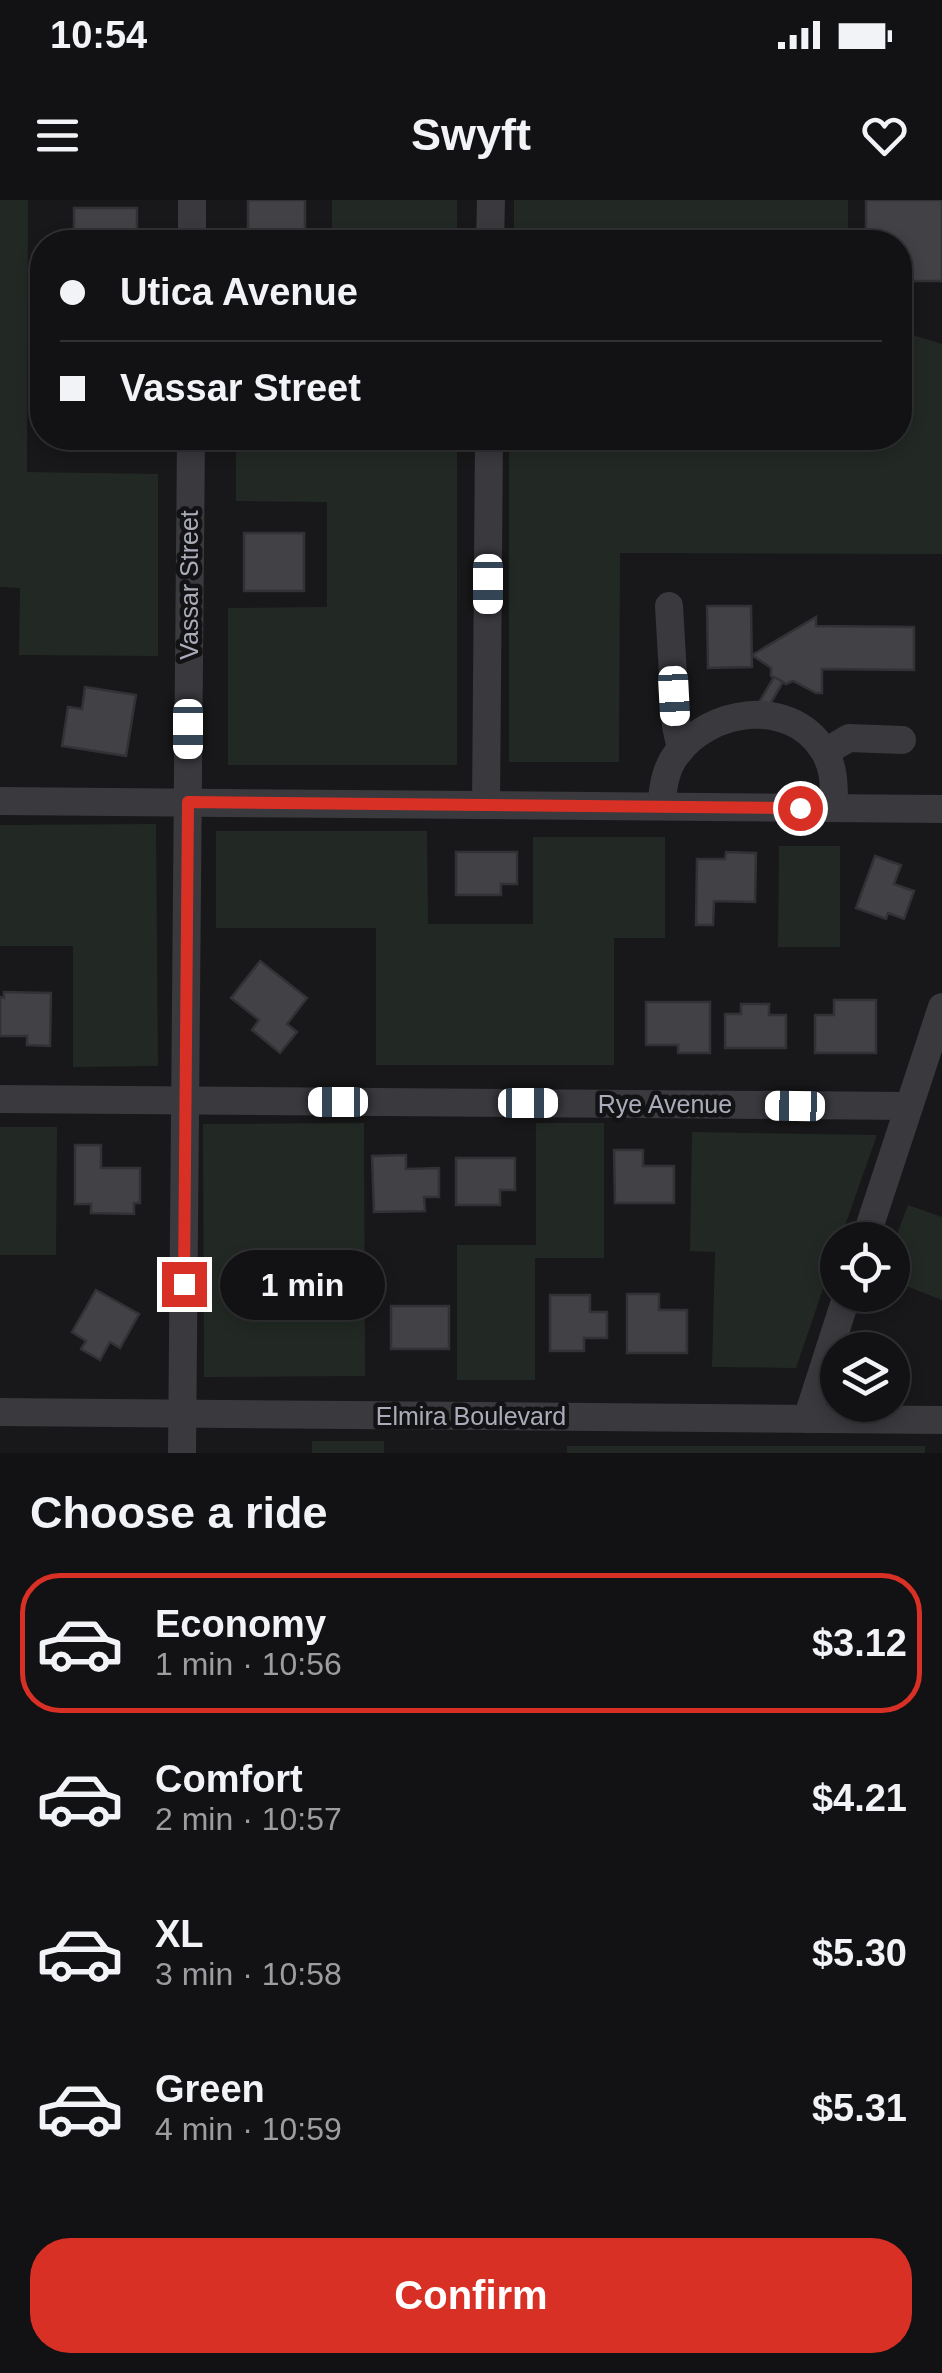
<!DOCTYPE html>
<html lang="en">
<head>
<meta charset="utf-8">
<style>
	:root { --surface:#121113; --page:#1b1a1c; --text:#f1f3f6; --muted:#9c9da0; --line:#313133; --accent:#d93025 }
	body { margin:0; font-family:Helvetica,sans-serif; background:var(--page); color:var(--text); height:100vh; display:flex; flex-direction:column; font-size:38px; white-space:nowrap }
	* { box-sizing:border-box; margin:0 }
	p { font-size:32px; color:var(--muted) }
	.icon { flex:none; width:55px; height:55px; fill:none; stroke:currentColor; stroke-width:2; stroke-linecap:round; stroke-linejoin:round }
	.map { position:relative; height:1253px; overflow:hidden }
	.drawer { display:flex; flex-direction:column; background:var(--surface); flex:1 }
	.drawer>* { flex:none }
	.hud { position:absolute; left:30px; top:30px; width:882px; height:220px; border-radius:40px; box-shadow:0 5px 15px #0003,0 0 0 2px var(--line); display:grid; align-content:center; height:220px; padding:0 30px; background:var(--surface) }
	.controls { position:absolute; left:820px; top:1022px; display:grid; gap:20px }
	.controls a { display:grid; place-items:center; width:90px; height:90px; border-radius:50%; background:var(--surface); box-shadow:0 5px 15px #0003,0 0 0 2px var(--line); font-size:50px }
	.end { position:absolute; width:45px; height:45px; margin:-22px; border:12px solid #d93025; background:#fff; box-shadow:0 0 0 5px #fff }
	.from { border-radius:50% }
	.bubble { position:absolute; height:70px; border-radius:35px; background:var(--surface); box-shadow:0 5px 15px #0003,0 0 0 2px var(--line); font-size:32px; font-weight:800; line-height:70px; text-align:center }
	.car { position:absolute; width:30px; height:60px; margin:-30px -15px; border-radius:12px; box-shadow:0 0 8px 2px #0007; background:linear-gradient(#fff 24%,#345 0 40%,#fff 0 76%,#345 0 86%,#fff 0) }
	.hud b { display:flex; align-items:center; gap:35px; height:95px; font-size:38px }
	.hud b+b { border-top:2px solid var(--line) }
	.hud i { width:25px; height:25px; background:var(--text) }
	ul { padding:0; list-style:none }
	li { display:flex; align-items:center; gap:30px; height:140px; margin:0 20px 15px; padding:0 10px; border:5px solid transparent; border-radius:40px }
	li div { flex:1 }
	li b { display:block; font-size:38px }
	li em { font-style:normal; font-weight:800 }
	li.active { border-color:var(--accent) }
	li>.icon { width:90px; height:90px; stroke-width:1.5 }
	h2 { padding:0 30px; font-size:45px; line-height:120px }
	.action { display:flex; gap:20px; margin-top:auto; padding:20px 30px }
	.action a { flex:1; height:115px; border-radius:40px; background:var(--accent); color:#fff; font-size:40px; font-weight:800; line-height:115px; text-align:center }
	.status { display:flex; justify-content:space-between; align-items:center; height:70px; padding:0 50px; background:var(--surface); direction:ltr }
	.status svg { height:28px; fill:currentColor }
	header { display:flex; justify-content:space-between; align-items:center; height:130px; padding:0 30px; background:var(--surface); font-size:45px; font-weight:800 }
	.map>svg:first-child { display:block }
	.green { fill:#222924 }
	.building { fill:#424146; stroke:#323135; stroke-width:2.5 }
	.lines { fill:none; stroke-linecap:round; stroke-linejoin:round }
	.minor { stroke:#39393e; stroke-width:28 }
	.route { stroke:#d93025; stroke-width:12 }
	.labels { text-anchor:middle; stroke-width:9; stroke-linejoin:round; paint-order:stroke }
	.street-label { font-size:25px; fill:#aaacb9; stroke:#131214 }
</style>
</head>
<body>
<div class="status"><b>10:54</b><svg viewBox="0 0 49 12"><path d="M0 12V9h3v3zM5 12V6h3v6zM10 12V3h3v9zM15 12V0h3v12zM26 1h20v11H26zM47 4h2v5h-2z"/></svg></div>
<header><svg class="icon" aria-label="menu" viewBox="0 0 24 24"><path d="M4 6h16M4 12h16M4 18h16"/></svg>Swyft<svg class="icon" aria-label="heart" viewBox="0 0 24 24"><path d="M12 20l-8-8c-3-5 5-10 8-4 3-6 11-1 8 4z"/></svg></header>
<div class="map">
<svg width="942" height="1253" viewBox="0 0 942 1253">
	<rect width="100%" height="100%" fill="#181719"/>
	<g class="green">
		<path d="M0,0H28L27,272L158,274V456L19,455L20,388L0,387Z"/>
		<rect x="332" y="0" width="125" height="42"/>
		<rect x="514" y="0" width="334" height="42"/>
		<path d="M900,131L942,144V354L620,353L619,562H509V238H900Z"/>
		<path d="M236,238H457V565H228V408L327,407V302L236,301Z"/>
		<path d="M156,624L158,866L73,867V746H0V625Z"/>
		<path d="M216,631H427L428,724H533V637H665V738H614V865H376V728H216Z"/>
		<path d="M779,646H840V747H778Z"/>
		<path d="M364,923L365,1176L204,1177L203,924Z"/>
		<path d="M536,923H604V1058H535V1180H457V1045H536Z"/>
		<path d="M0,927H57L56,1055H0Z"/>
		<path d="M692,932L877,935L840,1040H838L837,1048L796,1168L712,1167L715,1052L690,1051Z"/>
		<path d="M908,1005L942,1017V1100L893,1081V1045Z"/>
		<rect x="312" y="1241" width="72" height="12"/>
		<rect x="567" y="1246" width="358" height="7"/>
	</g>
	<g class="building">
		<path d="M248,0H305V30H294V42H248Z"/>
		<path d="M866,0H942V81H900V42H866Z"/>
		<path d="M74,8H137V42H89V39H74Z"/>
		<rect x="244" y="333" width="60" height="58"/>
		<path d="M707,406H751L752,467L708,468Z"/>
		<path d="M816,417V426L914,427V470L822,469V493H816L793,481L786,484L771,476V468L752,455Z"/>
		<path d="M774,477L783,482L766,511L757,506Z"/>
		<path d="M85,487L136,495L126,556L62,546L68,507L82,509Z"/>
		<path d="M456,652H517V684H501V695H456Z"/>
		<path d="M726,652L756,653L755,702L714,701L713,725H696L697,659H725Z"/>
		<path d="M875,656L901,665L894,684L914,691L904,719L888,713L886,719L856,708Z"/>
		<path d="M260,761L307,798L287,824L297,832L280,853L252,830L259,820L231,798Z"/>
		<path d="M4,792L51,793L50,846L27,845V836H0V797L4,798Z"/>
		<path d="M834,800H876V853H815V815H834Z"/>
		<path d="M646,802H710V853H678V845H646Z"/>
		<path d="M741,804H769V815H786V848H725V814H741Z"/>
		<path d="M75,945H101V968H140V1003H134V1014L91,1013V1004H75Z"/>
		<path d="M614,950H643V966H674V1003H615Z"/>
		<path d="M406,955V969L439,968V997H424L425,1011L374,1012L372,956Z"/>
		<path d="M456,958H515V990H500V1005H456Z"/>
		<path d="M96,1090L139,1114L120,1148L110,1142L100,1160L81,1149L86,1141L72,1132Z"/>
		<path d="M627,1094H659V1110H687V1153H627Z"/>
		<path d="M550,1095H590V1112H607V1138H584V1151H550Z"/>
		<rect x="391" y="1106" width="58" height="43"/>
	</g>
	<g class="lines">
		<g class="minor">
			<path d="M192,42V0"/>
			<path d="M490,42L491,0"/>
			<path d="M669,406L676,526L681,549"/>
			<path d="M825,552L849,538L902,540"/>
			<path d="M0,601L942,609"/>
			<path d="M486,605L489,238"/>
			<path d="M661,606C663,589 665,569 676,555C709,509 788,497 822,548C835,566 834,587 834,608"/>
			<path d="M0,899L909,906"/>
			<path d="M865,1040L942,807"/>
			<path d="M0,1212L942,1220"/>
			<path d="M807,1219L847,1095"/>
			<path d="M182,1253L191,238"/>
		</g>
	</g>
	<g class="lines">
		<path class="route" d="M184,1084L188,602L800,608"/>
	</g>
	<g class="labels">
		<g class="street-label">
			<text transform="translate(189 385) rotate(-90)" y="9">Vassar Street</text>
			<text x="665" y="913">Rye Avenue</text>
			<text x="471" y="1225">Elmira Boulevard</text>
		</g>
	</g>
</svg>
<div class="controls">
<a><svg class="icon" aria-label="locate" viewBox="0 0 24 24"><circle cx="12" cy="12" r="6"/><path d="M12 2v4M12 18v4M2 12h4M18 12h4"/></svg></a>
<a><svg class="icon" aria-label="layers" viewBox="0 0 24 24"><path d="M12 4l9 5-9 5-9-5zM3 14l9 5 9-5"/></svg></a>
</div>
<i class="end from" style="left:800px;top:608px"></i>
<i class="end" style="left:184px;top:1084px"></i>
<div class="bubble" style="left:220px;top:1050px;width:165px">1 min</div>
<i class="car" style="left:488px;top:384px;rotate:180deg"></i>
<i class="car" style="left:674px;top:496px;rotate:177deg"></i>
<i class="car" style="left:188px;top:529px;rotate:180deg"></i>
<i class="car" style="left:338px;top:902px;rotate:270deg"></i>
<i class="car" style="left:528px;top:903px;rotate:90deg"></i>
<i class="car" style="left:795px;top:906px;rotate:271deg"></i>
<div class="hud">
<b><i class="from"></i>Utica Avenue</b>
<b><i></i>Vassar Street</b>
</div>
</div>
<section class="drawer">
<h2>Choose a ride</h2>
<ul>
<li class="active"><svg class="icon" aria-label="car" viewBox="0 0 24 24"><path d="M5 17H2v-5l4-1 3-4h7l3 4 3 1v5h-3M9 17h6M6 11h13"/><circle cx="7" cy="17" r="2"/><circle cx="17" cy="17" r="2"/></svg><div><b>Economy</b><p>1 min · 10:56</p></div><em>$3.12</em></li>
<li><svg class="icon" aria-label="car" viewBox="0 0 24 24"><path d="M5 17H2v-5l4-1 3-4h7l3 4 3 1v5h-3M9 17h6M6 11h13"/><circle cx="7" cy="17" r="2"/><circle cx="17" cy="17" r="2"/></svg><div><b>Comfort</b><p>2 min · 10:57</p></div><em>$4.21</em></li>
<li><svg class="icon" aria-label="car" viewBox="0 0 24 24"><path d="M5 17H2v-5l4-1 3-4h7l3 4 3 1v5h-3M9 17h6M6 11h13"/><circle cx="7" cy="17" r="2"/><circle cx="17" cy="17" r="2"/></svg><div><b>XL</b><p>3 min · 10:58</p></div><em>$5.30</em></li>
<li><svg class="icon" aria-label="car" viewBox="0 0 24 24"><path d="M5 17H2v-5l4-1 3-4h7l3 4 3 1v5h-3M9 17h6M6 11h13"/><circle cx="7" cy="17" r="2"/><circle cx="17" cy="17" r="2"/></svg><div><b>Green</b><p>4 min · 10:59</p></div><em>$5.31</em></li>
</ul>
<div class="action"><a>Confirm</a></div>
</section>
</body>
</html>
